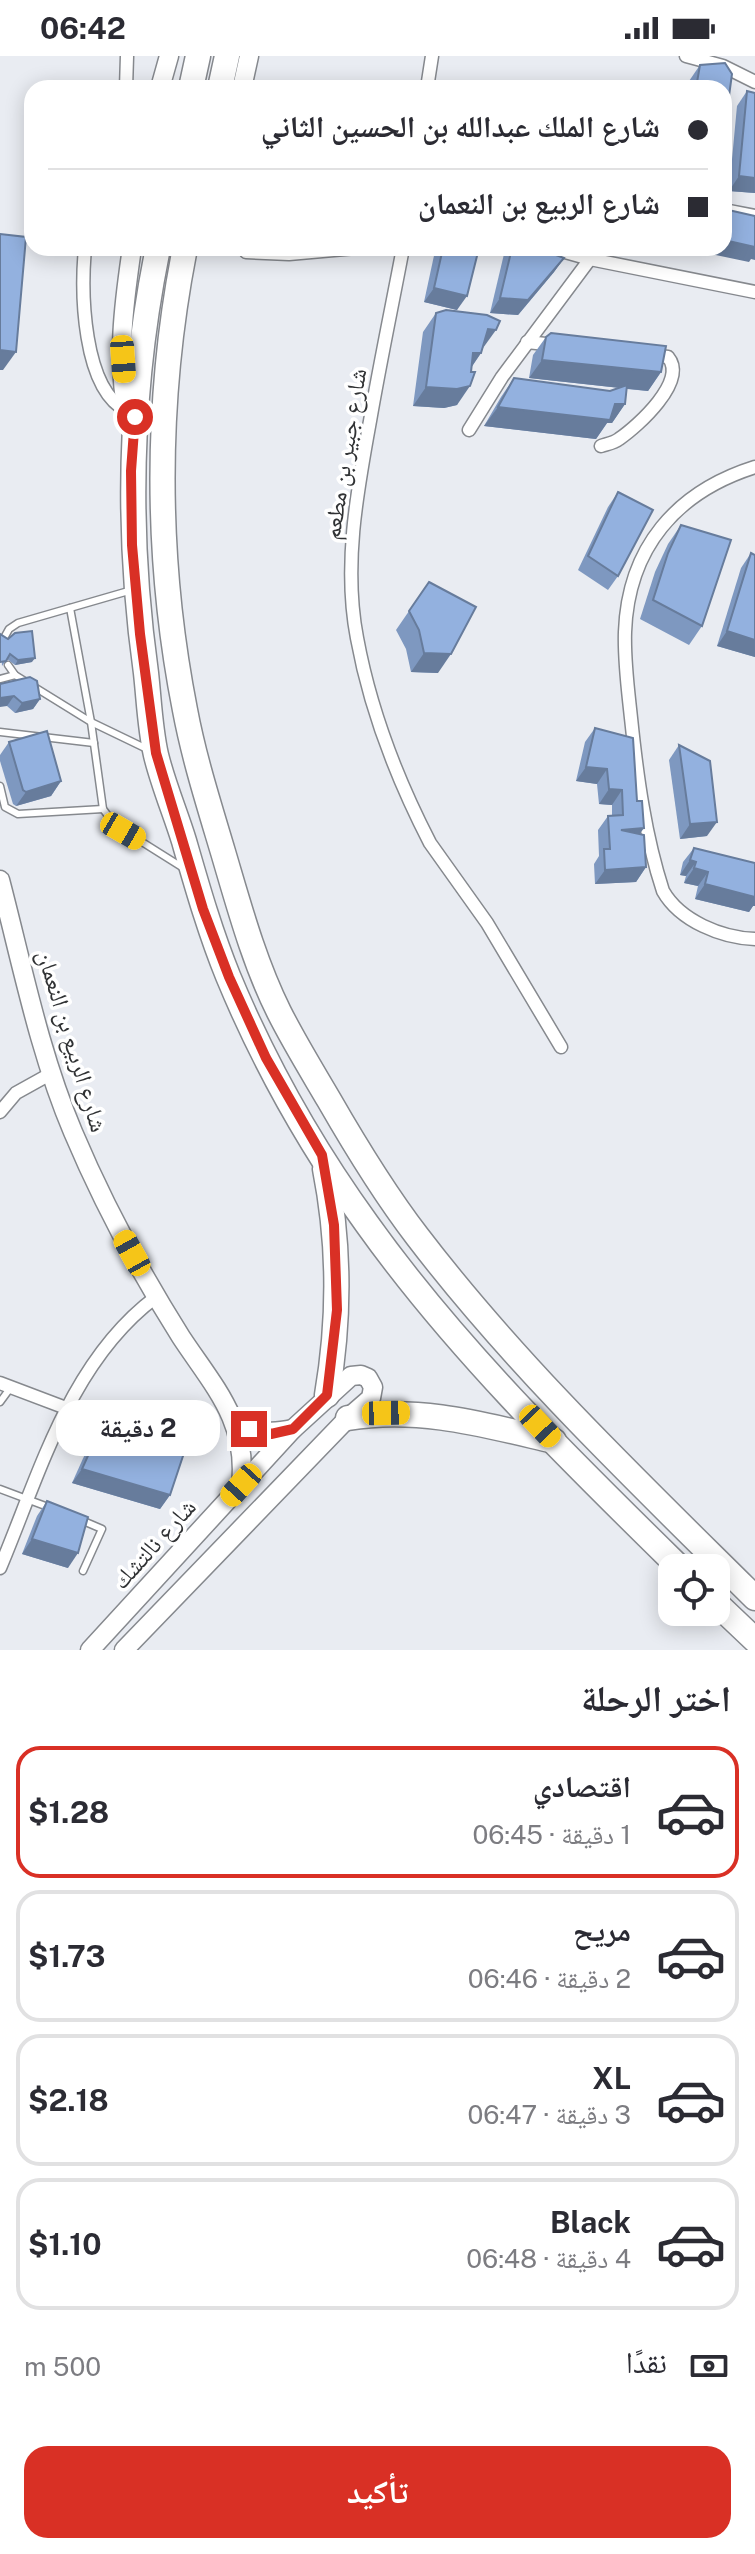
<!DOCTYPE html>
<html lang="ar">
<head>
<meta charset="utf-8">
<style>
	:root { --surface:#fff; --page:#f2f2f3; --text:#2b2b33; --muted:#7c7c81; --line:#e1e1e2; --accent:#d93025 }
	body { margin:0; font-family:"Public Sans","Noto Naskh Arabic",sans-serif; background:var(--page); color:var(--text); direction:rtl; height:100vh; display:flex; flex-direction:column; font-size:30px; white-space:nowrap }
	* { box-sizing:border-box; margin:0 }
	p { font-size:26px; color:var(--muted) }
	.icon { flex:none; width:44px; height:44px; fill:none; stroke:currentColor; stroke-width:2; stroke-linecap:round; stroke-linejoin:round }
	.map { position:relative; height:1594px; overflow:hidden; direction:ltr }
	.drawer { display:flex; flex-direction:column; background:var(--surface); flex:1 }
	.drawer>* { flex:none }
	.banner { position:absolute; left:24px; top:24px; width:708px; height:176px; border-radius:24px; box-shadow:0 4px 20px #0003; direction:rtl; display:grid; align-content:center; height:176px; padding:0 24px; background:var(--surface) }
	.fabs { position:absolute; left:658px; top:1498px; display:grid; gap:16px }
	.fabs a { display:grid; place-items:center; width:72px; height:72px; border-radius:16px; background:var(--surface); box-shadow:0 4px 20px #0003; font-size:40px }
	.end { position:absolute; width:36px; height:36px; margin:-18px; border:10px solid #d93025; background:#fff; box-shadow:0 0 0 4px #fff }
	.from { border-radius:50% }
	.bubble { position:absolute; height:56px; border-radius:24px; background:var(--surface); box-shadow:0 4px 20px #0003; font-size:26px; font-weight:700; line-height:56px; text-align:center; direction:rtl }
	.car { position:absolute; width:24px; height:48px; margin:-24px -12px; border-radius:10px; box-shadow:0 0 6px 2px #0007; background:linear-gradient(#f5c518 24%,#345 0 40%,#f5c518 0 76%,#345 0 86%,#f5c518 0) }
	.banner b { display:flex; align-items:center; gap:28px; height:76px; font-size:30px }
	.banner b+b { border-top:2px solid var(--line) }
	.banner i { width:20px; height:20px; background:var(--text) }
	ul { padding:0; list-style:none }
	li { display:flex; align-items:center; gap:24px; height:132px; margin:0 16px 12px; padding:0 8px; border:4px solid var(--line); border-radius:24px }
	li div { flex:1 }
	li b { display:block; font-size:30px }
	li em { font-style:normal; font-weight:700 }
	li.on { border-color:var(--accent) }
	li>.icon { width:72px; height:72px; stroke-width:1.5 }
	h2 { padding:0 24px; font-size:36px; line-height:96px }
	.pay { display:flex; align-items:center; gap:20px; height:88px; padding:0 24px; font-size:30px }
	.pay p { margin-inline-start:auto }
	.button { display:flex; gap:16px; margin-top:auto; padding:16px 24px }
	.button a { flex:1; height:92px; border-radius:24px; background:var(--accent); color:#fff; font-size:32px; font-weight:700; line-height:92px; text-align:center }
	.status { display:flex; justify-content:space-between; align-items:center; height:56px; padding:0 40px; background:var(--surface); direction:ltr }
	.status svg { height:22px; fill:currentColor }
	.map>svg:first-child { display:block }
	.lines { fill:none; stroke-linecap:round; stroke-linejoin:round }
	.lane-casing { stroke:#86898e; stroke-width:9 }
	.street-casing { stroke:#86898e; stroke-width:15 }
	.secondary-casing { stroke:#86898e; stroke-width:21 }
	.highway-casing { stroke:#86898e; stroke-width:27 }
	.lane { stroke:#fff; stroke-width:6 }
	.street { stroke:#fff; stroke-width:12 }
	.secondary { stroke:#fff; stroke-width:18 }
	.highway { stroke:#fff; stroke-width:24 }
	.wall { fill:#7e98c0 }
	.shaded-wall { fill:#677c9c }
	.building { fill:#93b1df; stroke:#677c9c; stroke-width:2 }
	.route { stroke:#d93025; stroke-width:10 }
	.labels { text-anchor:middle; stroke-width:7; stroke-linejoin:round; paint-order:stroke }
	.street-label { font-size:24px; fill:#303234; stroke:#fff }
</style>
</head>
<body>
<div class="status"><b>06:42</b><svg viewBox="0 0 49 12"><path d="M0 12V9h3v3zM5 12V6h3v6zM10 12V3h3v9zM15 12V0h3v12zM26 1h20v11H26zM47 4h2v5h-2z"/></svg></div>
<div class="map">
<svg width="755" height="1594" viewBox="0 0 755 1594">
	<rect width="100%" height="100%" fill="#e9ecf2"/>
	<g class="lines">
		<defs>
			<g id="lane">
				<path d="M70,552L91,666L103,753L115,769L185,813"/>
				<path d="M4,582L9,573L18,567L132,534"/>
				<path d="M8,609L15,619L91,666L147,693"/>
				<path d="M0,623L15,619"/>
				<path d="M0,676L94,687"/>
				<path d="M0,730L5,751L18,758L103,753"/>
				<path d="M0,1346L11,1331"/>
				<path d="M0,1433L48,1451"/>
				<path d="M81,1464L102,1473L83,1515"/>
			</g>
			<g id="street">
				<path d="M686,0L723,10L755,26"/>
				<path d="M126,32L127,0"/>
				<path d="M427,32L432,0"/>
				<path d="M724,154L755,160"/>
				<path d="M85,192C81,235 82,333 127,355"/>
				<path d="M403,192C392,250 380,307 370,365C357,436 343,510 357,582C370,653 397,723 430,787L487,867L561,991"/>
				<path d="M551,192L590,203L755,236"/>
				<path d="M246,196L289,198L356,192"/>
				<path d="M527,286L555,289"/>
				<path d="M469,374L502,321L590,203"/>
				<path d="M601,390C607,388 614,387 619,383C638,370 688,325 668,301L649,299"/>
				<path d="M755,411C676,436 628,492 625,576C624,605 628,633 631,662C637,720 645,780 663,835C680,865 722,882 755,883"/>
				<path d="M0,1056L16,1037L52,1017"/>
				<path d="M0,1327L66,1352"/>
				<path d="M0,1512C40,1417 70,1305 156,1241"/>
			</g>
			<g id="secondary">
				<path d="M160,32L169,0"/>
				<path d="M242,32L249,0"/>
				<path d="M128,360C116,306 124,246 132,192"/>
				<path d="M0,824C22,908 39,996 73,1076C103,1147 140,1216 181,1281C214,1331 248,1365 241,1429"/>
				<path d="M234,1362C254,1377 269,1378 293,1373"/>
				<path d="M90,1594L293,1373L351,1320L361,1319L368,1322L373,1331L371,1342L348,1362L124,1594"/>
			</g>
			<g id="highway">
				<path d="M191,32L198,0"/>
				<path d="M220,32L227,0"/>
				<path d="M158,192C129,333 126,474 146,617C149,644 150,673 156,699C163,728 175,756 184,785C197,830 210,876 228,920C264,1007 312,1092 367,1168C457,1294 570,1404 680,1512"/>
				<path d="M185,192C155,343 155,502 185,654C194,702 209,749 223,796C239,850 254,906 279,956C294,986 312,1015 329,1044C356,1091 384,1137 417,1180C517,1311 638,1426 755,1542"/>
				<path d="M325,1113C340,1189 340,1263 327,1339"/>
				<path d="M348,1362C419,1350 485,1369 554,1385"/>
				<path d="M716,1547L755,1584"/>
			</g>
		</defs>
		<use href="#lane" class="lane-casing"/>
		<use href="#street" class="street-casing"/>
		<use href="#secondary" class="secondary-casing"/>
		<use href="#highway" class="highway-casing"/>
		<use href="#lane" class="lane"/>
		<use href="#street" class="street"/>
		<use href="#secondary" class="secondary"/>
		<use href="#highway" class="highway"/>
	</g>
	<g class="wall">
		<path d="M700,9L724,32H686L687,28Z"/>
		<path d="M747,35L755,137L729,135L737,50Z"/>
		<path d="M437,192H479L457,254L424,246L435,195Z"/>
		<path d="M508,192H537L564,202L554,216L518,259L490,257L504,198Z"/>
		<path d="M436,257L483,292L481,297L471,312L457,349L444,352L413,350L423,276Z"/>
		<path d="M546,281L661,316L648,335L627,333L625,348L612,367H607L596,383L484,370L501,341L514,322L610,335L620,332L529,322L533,299Z"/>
		<path d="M618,436V520L608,534L578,514L608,451Z"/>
		<path d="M681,469L702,570L689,589L640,563L655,516L668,488Z"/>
		<path d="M751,497L755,601L717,590L741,512Z"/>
		<path d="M429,526L438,617L411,616L406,593L396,574Z"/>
		<path d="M0,578L32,606L15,609L7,603L2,610Z"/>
		<path d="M0,628L40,643L33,653L15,657L7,650Z"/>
		<path d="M595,672L639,778L646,811L636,826L595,828L594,808L599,800L598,774L608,760H612V749L599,748L597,728L576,725L585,686Z"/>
		<path d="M9,686L61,725L51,740L16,750L13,748L0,705V699Z"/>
		<path d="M679,689L707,780L680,783L669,704Z"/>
		<path d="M694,792L755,807V850H753L749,856L695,843L698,830L684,827L686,820L680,819L683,806Z"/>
		<path d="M104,1364L152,1387L170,1439L160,1453L72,1427L94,1378Z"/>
		<path d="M47,1445L68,1512L22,1498L37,1460Z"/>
	</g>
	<g class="shaded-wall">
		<path d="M739,120L755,122V137L729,135Z"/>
		<path d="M724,184L755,191V204L751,203L749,206L687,193L724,192Z"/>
		<path d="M564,202L554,216L518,259L490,257L500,242Z"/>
		<path d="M434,232L467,240L457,254L424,246Z"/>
		<path d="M488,273L496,274L483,292Z"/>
		<path d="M0,294L16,296L3,314H0Z"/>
		<path d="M473,297H481L468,316Z"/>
		<path d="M542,304L661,316L648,335L529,322Z"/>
		<path d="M470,330L457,349L444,352L413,350L426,331Z"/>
		<path d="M615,348H625L612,367H607L596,383L484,370L498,351Z"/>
		<path d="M727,575L755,584V601L717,590Z"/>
		<path d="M424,597L451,598L438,617L411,616Z"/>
		<path d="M35,602L32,606L15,609L18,604Z"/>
		<path d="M14,640L7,650L0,651V642Z"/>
		<path d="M40,643L33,653L15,657L22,647Z"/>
		<path d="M586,711L607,713L597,728L576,725Z"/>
		<path d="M61,725L51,740L16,750L26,736Z"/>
		<path d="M609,733L622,734L612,749L599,748Z"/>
		<path d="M717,766L707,780L680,783L690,768Z"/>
		<path d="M644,772L634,786L621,774Z"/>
		<path d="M690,804L696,806L686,820L680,819Z"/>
		<path d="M646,811L636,826L595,828L605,814Z"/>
		<path d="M694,812L708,816L698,830L684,827Z"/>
		<path d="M705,828L755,841V850H753L749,856L695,843Z"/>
		<path d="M82,1413L170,1439L160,1453L72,1427Z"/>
		<path d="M32,1483L78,1497L68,1512L22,1498Z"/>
	</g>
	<g class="building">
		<path d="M725,7L732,18L724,77V32H696L700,9Z"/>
		<path d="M747,35L755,37V122L739,120Z"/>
		<path d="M724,153L755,160V191L724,184Z"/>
		<path d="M0,178L26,181L16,296L0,294Z"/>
		<path d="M443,192H479L467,240L434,232Z"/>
		<path d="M512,192H537L564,202L528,244L500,242Z"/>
		<path d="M446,254L487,259L500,265L496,274L488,273L481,297H473L471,316H475L470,330L457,333L426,331L436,257Z"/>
		<path d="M551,277L666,290L661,316L542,304L546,281Z"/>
		<path d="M514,322L610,335L627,329L625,348H615L610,364L498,351Z"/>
		<path d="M618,436L653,454L618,520L588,500Z"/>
		<path d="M681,469L731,484L702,570L653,544L668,497Z"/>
		<path d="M751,497L755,499V584L727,575Z"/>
		<path d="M429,526L476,551L451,598L424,597L419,574L409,555Z"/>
		<path d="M32,575L35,602L18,604L10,598L6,605L0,606V578L8,583L15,577Z"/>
		<path d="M30,621L37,625L40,643L22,647L14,640L0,642V628Z"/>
		<path d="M595,672L633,682L637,745H642L644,772L621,774L644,779L646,811L605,814L604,793H610L608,760L623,759L622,734L609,733L607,713L586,711Z"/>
		<path d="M47,675L61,725L26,736L23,734L9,686Z"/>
		<path d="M679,689L710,705L717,766L690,768Z"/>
		<path d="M694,792L755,807V841L705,828L708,816L694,812L696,806L690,804Z"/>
		<path d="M104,1364L153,1384L152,1387L184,1397L170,1439L82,1413Z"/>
		<path d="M47,1445L88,1461L78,1497L32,1483Z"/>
	</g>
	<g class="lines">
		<path class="route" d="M135,361L131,415L132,489L140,578L156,697L203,853L229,921L266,1002L322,1099L334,1169L337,1254L327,1339L293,1373L271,1378L249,1373"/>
	</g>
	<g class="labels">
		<g class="street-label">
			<text transform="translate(345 398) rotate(-81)" y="8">شارع جبير بن مطعم</text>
			<text transform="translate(72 985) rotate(73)" y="8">شارع الربيع بن النعمان</text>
			<text transform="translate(154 1488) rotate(-48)" y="8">شارع نالتشك</text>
		</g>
	</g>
</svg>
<div class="fabs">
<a><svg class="icon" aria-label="locate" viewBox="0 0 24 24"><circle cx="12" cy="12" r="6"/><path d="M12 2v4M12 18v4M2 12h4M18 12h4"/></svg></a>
</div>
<i class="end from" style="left:135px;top:361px"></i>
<i class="end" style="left:249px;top:1373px"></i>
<div class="bubble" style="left:56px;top:1344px;width:164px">2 دقيقة</div>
<i class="car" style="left:123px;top:303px;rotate:176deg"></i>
<i class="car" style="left:123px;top:775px;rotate:120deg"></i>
<i class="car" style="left:132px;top:1197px;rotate:331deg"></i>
<i class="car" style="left:386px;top:1357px;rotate:89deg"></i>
<i class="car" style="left:540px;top:1370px;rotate:137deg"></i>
<i class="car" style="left:241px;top:1429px;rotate:222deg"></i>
<div class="banner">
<b><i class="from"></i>شارع الملك عبدالله بن الحسين الثاني</b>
<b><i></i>شارع الربيع بن النعمان</b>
</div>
</div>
<section class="drawer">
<h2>اختر الرحلة</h2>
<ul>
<li class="on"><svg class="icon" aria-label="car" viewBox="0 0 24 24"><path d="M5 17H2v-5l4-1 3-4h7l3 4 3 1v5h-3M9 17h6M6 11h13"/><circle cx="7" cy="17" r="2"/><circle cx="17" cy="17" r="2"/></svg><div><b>اقتصادي</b><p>1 دقيقة · 06:45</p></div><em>$1.28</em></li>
<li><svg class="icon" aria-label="car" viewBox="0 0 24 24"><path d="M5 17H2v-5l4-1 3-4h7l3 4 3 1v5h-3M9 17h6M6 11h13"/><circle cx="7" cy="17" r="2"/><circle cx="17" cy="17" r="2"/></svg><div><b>مريح</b><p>2 دقيقة · 06:46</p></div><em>$1.73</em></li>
<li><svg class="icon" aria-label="car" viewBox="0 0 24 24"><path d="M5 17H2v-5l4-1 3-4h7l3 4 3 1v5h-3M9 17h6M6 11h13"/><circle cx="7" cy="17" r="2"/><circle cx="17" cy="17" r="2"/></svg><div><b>XL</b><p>3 دقيقة · 06:47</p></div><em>$2.18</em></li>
<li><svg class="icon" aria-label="car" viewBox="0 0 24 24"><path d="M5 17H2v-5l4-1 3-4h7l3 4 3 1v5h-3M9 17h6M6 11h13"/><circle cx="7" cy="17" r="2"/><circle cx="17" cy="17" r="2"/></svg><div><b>Black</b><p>4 دقيقة · 06:48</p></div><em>$1.10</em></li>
</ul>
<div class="pay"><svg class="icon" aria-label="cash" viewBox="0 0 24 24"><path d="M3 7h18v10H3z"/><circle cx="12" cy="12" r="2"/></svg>نقدًا<p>500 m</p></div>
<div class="button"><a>تأكيد</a></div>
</section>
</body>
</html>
